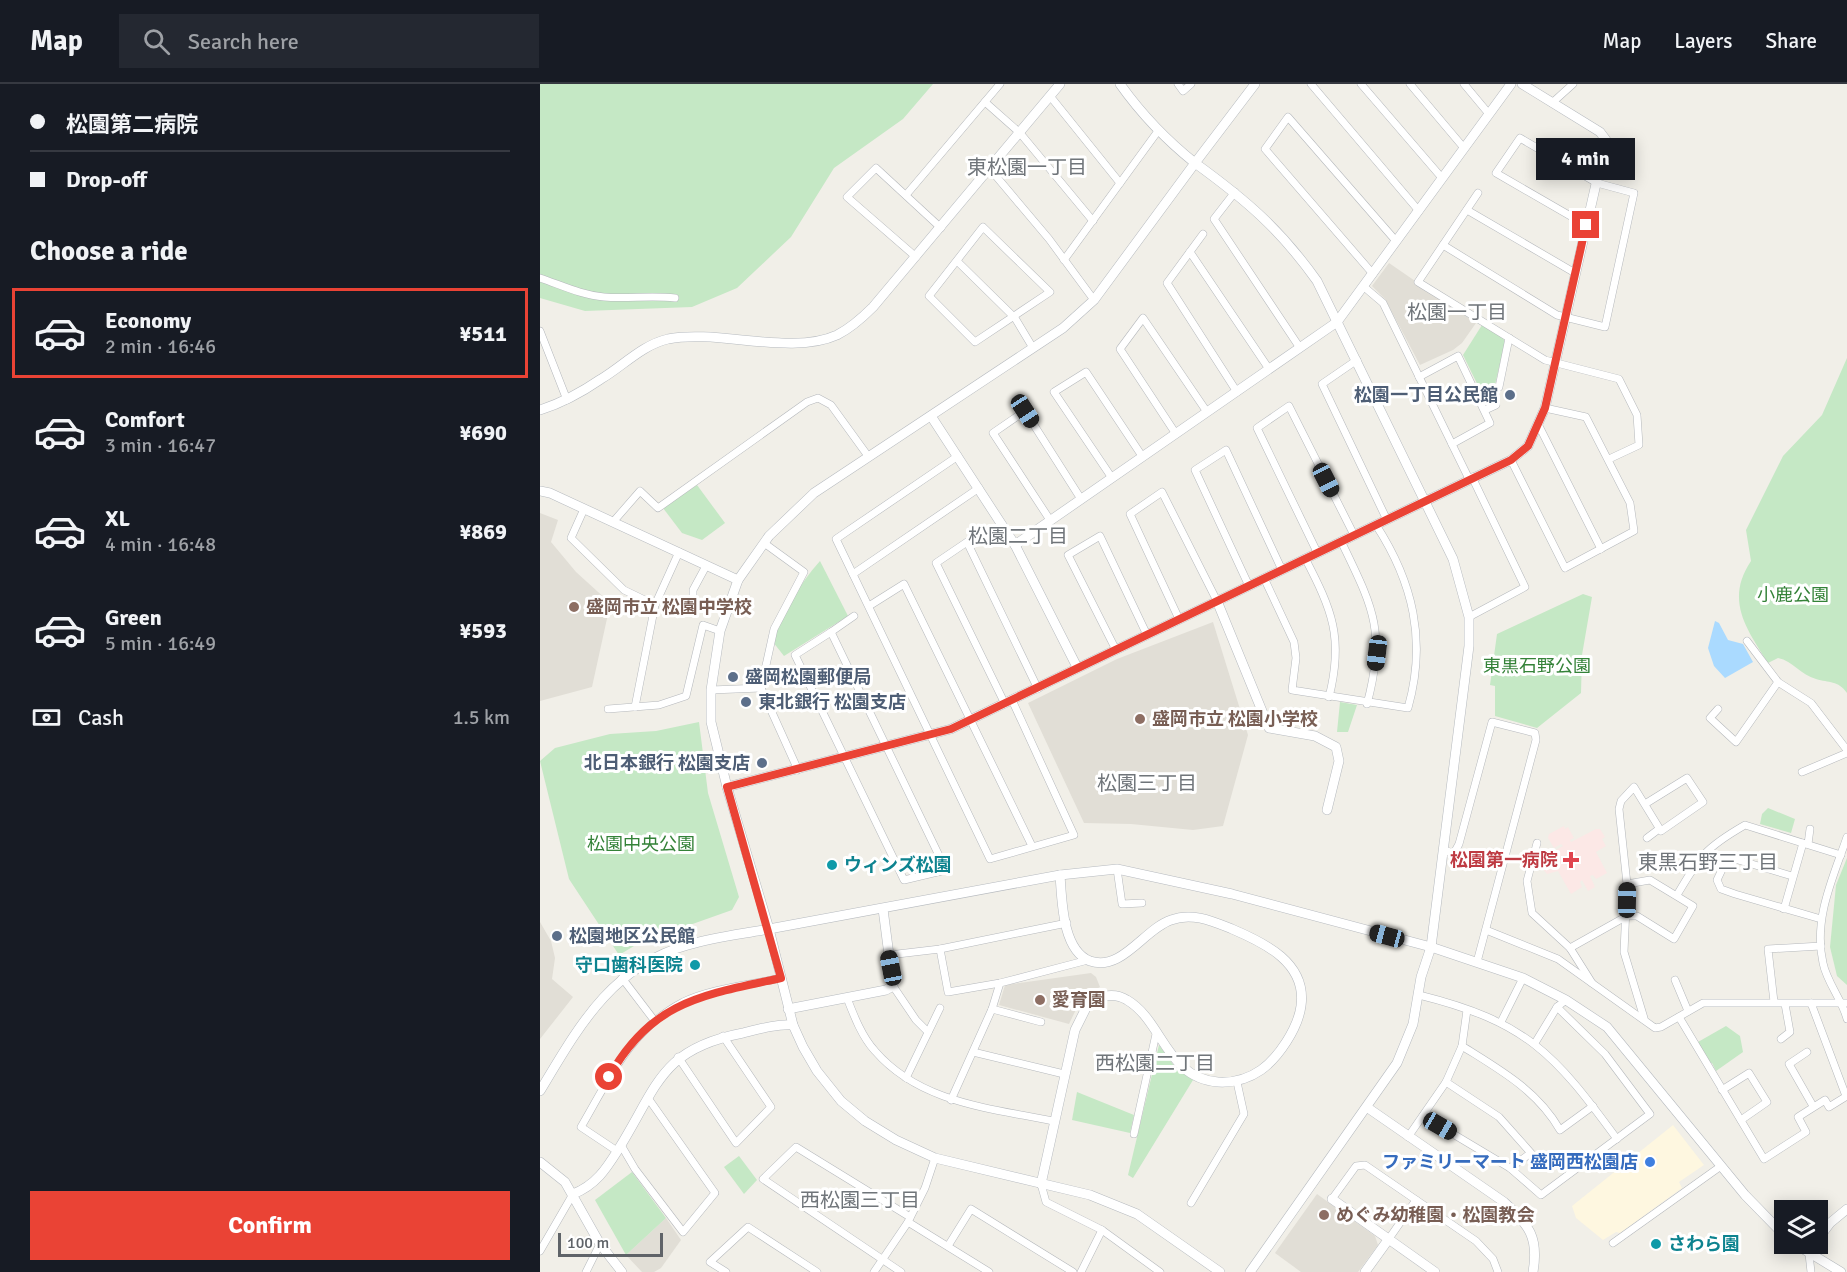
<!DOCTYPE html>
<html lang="en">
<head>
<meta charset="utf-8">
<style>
	:root { --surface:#171b24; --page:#242831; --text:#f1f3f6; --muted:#9ea1a6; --line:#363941; --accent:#ea4335 }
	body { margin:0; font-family:Signika,"Noto Sans JP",sans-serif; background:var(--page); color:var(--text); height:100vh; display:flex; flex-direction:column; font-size:22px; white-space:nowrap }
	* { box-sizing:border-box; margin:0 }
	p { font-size:20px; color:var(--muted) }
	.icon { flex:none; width:33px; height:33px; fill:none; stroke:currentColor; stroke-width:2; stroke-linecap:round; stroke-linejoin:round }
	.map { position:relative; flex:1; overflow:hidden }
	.details { display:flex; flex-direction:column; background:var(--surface); width:540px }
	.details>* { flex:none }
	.banner { display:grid; align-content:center; height:132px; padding:0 30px; background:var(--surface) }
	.fabs { position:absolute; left:1234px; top:1116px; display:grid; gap:12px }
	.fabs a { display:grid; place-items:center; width:54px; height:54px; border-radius:0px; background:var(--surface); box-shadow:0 3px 15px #0003; font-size:30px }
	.scale { position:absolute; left:18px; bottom:15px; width:105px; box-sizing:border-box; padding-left:6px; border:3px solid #5f6368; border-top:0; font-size:16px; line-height:21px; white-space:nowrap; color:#5f6368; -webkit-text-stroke:4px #fff; paint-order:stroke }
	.end { position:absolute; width:27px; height:27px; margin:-14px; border:8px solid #ea4335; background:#fff; box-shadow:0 0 0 3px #fff }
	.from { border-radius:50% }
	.bubble { position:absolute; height:42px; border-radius:0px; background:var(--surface); box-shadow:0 3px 15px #0003; font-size:20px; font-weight:700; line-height:42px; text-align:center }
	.car { position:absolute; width:18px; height:36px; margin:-18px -9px; border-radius:8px; box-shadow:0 0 4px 2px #0007; background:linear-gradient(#222 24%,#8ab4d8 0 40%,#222 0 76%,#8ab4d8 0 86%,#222 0) }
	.banner b { display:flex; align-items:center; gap:21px; height:57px; font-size:22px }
	.banner b+b { border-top:2px solid var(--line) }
	.banner i { width:15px; height:15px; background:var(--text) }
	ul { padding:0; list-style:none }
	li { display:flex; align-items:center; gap:18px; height:90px; margin:0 12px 9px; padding:0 18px; border:3px solid transparent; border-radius:0px }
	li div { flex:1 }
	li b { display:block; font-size:22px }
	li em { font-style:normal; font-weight:700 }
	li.on { border-color:var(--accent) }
	li>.icon { width:54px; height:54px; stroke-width:1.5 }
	h2 { padding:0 30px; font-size:27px; line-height:72px }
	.pay { display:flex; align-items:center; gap:15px; height:66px; padding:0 30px; font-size:22px }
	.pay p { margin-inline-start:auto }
	.button { display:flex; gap:12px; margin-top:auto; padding:12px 30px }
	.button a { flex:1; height:69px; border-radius:0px; background:var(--accent); color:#fff; font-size:24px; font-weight:700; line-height:69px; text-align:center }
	header { display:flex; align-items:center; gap:36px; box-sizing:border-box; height:84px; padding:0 30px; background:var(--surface); border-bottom:2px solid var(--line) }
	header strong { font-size:28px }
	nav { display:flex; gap:33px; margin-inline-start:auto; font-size:21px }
	.search { width:420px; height:54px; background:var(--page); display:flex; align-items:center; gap:15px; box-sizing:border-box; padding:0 21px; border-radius:0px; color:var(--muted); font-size:22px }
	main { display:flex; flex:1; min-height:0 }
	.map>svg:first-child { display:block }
	.commercial { fill:#fef7e0 }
	.education { fill:#e1ded6 }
	.medical { fill:#fce8e6 }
	.green { fill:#c5e8c5 }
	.water { fill:#aadaff }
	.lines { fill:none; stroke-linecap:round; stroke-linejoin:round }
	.street-casing { stroke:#b5b8bc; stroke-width:8 }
	.secondary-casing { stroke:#b6babf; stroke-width:10 }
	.street { stroke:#fff; stroke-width:7 }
	.secondary { stroke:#fff; stroke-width:9 }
	.route { stroke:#ea4335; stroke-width:8 }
	.service-dot { fill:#5c6f8a; stroke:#fff; stroke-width:2 }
	.education-dot { fill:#8d6e63; stroke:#fff; stroke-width:2 }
	.health-dot { fill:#e0444e; stroke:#fff; stroke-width:2 }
	.culture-dot { fill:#0f9aa8; stroke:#fff; stroke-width:2 }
	.shop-dot { fill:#3f7fe0; stroke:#fff; stroke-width:2 }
	.labels { text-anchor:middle; stroke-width:6; stroke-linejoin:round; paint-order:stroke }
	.service-label { font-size:18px; font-weight:bold; fill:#4e5e75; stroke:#fff; text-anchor:start }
	.park-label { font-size:18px; fill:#348238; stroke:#fff }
	.education-label { font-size:18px; font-weight:bold; fill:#785e54; stroke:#fff; text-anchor:start }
	.health-label { font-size:18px; font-weight:bold; fill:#be3a42; stroke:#fff; text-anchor:end }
	.culture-label { font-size:18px; font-weight:bold; fill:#0d838f; stroke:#fff; text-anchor:start }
	.shop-label { font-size:18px; font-weight:bold; fill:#366cbe; stroke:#fff; text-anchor:end }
	.neighbourhood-label { font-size:20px; fill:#70757a; stroke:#fff }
</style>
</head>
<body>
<header>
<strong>Map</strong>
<div class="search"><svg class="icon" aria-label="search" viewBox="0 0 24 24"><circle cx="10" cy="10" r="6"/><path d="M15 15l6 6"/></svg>Search here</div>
<nav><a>Map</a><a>Layers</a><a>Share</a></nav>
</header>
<main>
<section class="details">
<div class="banner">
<b><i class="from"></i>松園第二病院</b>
<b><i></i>Drop-off</b>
</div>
<h2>Choose a ride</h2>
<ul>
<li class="on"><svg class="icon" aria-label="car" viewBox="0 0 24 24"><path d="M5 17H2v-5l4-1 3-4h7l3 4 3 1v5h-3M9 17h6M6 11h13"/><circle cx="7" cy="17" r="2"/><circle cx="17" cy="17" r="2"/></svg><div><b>Economy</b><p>2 min · 16:46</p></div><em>¥511</em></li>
<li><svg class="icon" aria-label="car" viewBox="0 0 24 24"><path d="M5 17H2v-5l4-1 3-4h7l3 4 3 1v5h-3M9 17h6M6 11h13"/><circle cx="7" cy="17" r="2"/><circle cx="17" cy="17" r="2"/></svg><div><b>Comfort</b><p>3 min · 16:47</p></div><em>¥690</em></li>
<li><svg class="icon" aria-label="car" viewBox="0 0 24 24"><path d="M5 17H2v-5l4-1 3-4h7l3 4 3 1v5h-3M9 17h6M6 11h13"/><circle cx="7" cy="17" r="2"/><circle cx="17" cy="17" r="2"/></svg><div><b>XL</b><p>4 min · 16:48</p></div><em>¥869</em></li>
<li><svg class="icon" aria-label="car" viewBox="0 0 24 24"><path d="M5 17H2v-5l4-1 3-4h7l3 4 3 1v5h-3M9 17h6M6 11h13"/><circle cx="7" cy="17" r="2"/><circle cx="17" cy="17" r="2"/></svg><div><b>Green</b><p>5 min · 16:49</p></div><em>¥593</em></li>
</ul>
<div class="pay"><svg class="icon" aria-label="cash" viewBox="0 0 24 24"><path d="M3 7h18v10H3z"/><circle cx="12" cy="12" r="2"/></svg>Cash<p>1.5 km</p></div>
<div class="button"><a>Confirm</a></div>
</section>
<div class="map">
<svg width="1307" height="1188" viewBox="0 0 1307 1188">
	<rect width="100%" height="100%" fill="#f1efe8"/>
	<path class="commercial" d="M1133,1041L1164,1081L1139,1098L1142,1104L1080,1149L1076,1148L1063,1156L1036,1134L1032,1122Z"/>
	<g class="education">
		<path d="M849,179L936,239L922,259L913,266L880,281L845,215L832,202Z"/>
		<path d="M0,429L18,436L11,458L36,488L68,517V530L52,603L0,617Z"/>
		<path d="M673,538L708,651L683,742L653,746L591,740L544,739L488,619L577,575Z"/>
		<path d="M0,838L11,857L15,874L12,895L33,913L0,955Z"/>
		<path d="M551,889L556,893L560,903L542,913L529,940L459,921L465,901Z"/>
		<path d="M777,1110L835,1152L838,1161L818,1188H761L735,1169Z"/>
		<path d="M126,1134L141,1156L121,1184L114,1188H102L86,1171Z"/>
	</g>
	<path class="medical" d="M1024,742L1025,745L1028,743L1034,754L1030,756L1031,758L1056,745H1060L1065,753L1062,755L1066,762L1056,768L1067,789L1056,795L1053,791L1050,792L1055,803L1048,807L1042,796L1040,798L1042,803L1031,810L1018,787L1007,790L998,779L1000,775L1023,762L1021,760L1014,764L1008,754L1009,750Z"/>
	<g class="green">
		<path d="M0,0H393L363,35L294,84L251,153L197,204L152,223L45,227L0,214Z"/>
		<path d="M942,241L963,254L965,258L951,318L947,320L923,271Z"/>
		<path d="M1307,274V609C1298,596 1289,599 1276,595C1261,591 1253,577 1238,574L1228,579C1206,544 1185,516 1211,477L1206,446L1243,372L1282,331Z"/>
		<path d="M157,401L185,439L162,456L142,449L123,424Z"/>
		<path d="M280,477L308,532L244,572L233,558C244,526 258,502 280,477Z"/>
		<path d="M1043,510L1052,513L1042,571L1041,609L997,644L955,632V602L950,601L957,550Z"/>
		<path d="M800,618L817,621L808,648H797Z"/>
		<path d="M159,638L168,709L199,813L192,826L99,859L79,871L29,795L0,677L15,664L70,650L116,647Z"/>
		<path d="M1228,724L1255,735L1251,749L1220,740L1222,730Z"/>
		<path d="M1307,774V901L1297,892L1290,863L1296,801Z"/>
		<path d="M1186,942L1200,952L1203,968L1176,987L1172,979L1169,980L1158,958Z"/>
		<path d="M619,961L635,983L653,996L593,1094L588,1091Z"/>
		<path d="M537,1008L594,1031L590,1049L532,1036Z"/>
		<path d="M199,1072L217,1096L204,1110L184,1083Z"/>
		<path d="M92,1088L126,1134L86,1171L55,1116Z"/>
	</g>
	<path class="water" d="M1175,537L1179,539L1188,556L1203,560L1213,578L1185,594L1174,582L1168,564Z"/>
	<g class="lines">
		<defs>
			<g id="street">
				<path d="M638,0L643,7L651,0"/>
				<path d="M771,0L879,127"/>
				<path d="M821,0L902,94"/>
				<path d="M870,0L924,64"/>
				<path d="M924,0L949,30"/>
				<path d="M510,12L580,99"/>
				<path d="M445,18L480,49L553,137"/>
				<path d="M1012,19L1033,0"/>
				<path d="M450,85L509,155L554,216"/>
				<path d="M695,108L674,135L760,264"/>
				<path d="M938,109L878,198L1005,276L1079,295L1097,331L1099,361L1069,375"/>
				<path d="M366,111L460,0"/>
				<path d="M927,126L1035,189"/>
				<path d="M443,143L510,208L435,258L389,212Z"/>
				<path d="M663,150L627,199L697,308"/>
				<path d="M903,161L1017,231L1065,243L1094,109L1057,99L980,54L956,89L1046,141"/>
				<path d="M650,168L729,285"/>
				<path d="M376,173L307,113L336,84L401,144"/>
				<path d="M524,176L618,47"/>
				<path d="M418,178L475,234L493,264"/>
				<path d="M833,190L725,65L748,33L856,157"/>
				<path d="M0,194C21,201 41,211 64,213C88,215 111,211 135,214"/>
				<path d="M823,202L843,219L929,395"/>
				<path d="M0,247L27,316"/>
				<path d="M817,276L782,300L847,436"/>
				<path d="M879,293L918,272L950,339L912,360"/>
				<path d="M959,303L969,254"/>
				<path d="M945,326L956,321"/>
				<path d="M999,342L1061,465"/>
				<path d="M636,350L580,265L603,234L667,328"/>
				<path d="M418,372L296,455L450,775L534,751L472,616"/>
				<path d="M971,376L1025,484L1094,447L1090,419L1046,333L1005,324"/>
				<path d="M572,394L514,308L546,288L602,372"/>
				<path d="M44,425L31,454L84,506L115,521"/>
				<path d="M510,436L453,349L485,327L541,415"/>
				<path d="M73,438L100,407L118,424L267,318L278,314L291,321L328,372"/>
				<path d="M801,457C832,522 847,546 827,620"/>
				<path d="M224,459L264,488L234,545L221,604L258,686"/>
				<path d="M777,468L717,344L749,322L814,451"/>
				<path d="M765,474C792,526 804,554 789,613"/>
				<path d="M313,490L439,404"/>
				<path d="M724,494L754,558L756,574L752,606L868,624C887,557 873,498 836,441"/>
				<path d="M709,502L655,386L686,366L742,486"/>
				<path d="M153,513V506L166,482"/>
				<path d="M329,522L364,500L492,762"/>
				<path d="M929,533L985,503L932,393"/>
				<path d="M639,535L590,430L622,408L677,517"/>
				<path d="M291,548L406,786L364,796L255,571Z"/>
				<path d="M291,548L314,532"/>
				<path d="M1207,557L1238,598L1271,619L1307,666"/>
				<path d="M576,566L528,471L560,452L607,551"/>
				<path d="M171,606L221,604"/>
				<path d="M465,620L396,479L427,458L498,605"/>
				<path d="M95,623L115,521L139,468"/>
				<path d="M68,625L119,621L146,612L163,541L180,547"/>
				<path d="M1178,625L1170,634L1196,658L1238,598"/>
				<path d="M1262,688L1307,669"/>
				<path d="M1307,753C1293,794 1273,835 1283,879C1287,899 1302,915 1307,935"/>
				<path d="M1107,754L1119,745"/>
				<path d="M997,759L987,797L992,829L1030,864L1052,899"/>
				<path d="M1268,760L1270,745"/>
				<path d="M903,766L914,769L919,760L952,638L995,649L996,656L937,878"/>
				<path d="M577,785L582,820L602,819"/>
				<path d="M1252,792L1188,773L1177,796L1181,805L1195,810L1281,835"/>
				<path d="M1137,811C1160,772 1165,764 1205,741L1301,771"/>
				<path d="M1244,825L1263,759"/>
				<path d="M946,846L1018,875L1115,944L1121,943L1163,919H1307"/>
				<path d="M1030,864L1087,832H1097L1134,855L1153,822L1110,796L1087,800"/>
				<path d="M400,865L408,908L460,899L548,876"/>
				<path d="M349,871L400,865L527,839"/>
				<path d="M82,894L114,936"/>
				<path d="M1135,896L1148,927"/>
				<path d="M353,902L376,936L388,948"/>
				<path d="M879,911C987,938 1014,969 1077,1055"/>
				<path d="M307,914C314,932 322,953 335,967C380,1019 450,1024 513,1037"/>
				<path d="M1234,918L1228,865L1281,862"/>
				<path d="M1271,919L1306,1012"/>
				<path d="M452,925L501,938"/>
				<path d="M1139,933L1224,1075L1266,1048L1258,1033L1285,1016L1289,1023L1307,1012"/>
				<path d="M1104,934L1084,868L1087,800L1079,725L1081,717L1094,703L1121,747L1163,718L1147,694L1105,720"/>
				<path d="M961,938L983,894"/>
				<path d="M1241,955L1250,948L1245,920"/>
				<path d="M995,959L1017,923"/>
				<path d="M922,962C960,986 997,1006 1020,1046L1053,1022"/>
				<path d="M433,968L524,990"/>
				<path d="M1267,968L1249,980L1273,1022"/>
				<path d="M138,973L196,1059L231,1023L183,952"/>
				<path d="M366,994L400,924"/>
				<path d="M906,998L959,1033L991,1069L970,1084"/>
				<path d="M1182,1006L1209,989L1227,1018L1201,1036"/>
				<path d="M411,1016L452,925L460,899"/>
				<path d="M883,1032L970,1084L1001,1111L1110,1030L1065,970L1017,923L1026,916"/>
				<path d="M594,1050L616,950"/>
				<path d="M868,1053L906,998L922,962L927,926"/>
				<path d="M81,1061L95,1085L143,1148L175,1109L108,1014"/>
				<path d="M77,1067L41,1043C69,995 91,945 143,918C172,904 210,901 241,894"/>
				<path d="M501,1100L506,1118L562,1146L541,1188"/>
				<path d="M792,1115L816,1082L825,1081L936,1157L953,1175L958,1188"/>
				<path d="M651,1119L704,1030L697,998"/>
				<path d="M368,1138L449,1188"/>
				<path d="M562,1146L620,1188"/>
				<path d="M848,1156L876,1116"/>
				<path d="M1073,1159L1181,1082"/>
				<path d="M408,1162L431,1125L533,1188"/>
				<path d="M0,1167L33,1110"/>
				<path d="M1269,1170L1271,1188"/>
				<path d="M46,1188L60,1160"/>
				<path d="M186,1188L170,1178L208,1143L277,1188"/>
				<path d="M334,1188L368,1138L385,1104L395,1074"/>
				<path d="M361,1188L223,1095L256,1063L370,1133"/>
			</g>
			<g id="secondary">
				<path d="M580,0C602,31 625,55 655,79L554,216L523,244L274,409L229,452L198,496L180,547L171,606V638L187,703L229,845L520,791L577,785L692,810L891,863L983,894L1026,916L1067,943L1205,1111L1245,1152"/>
				<path d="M0,326C22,319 42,308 61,295C83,282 102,261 128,255C178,245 251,272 297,251C311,244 322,234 333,223L520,0"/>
				<path d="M391,332L475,461L537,583"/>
				<path d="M0,407L10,409L198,496"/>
				<path d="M475,461L797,238L971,0"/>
				<path d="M677,517L729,644L775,652L796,663L799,677L787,726"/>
				<path d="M187,703L411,645L971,376L988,362L1005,324L1066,56L1060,48L982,0"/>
				<path d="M248,925L346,906L353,902L343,825"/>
				<path d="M0,1007C38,944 71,882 148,861C174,853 202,850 229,845L253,941L263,963L277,987L301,1017L325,1037L356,1056L395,1074L550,1111L597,1130L680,1188"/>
				<path d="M828,1024L964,1118C989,1141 999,1153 993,1188"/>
				<path d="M0,1078L25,1098L60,1160L82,1188"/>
				<path d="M501,1100L535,946L549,918C561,912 574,908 587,916C623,937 626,994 678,998C694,999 708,995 721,986C739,973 758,944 761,922C767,879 725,859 692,845C672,837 652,828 631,836C604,845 582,888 550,877C522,866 522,816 520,791"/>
				<path d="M33,1110C56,1101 66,1085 78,1066C118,1002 120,965 203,949C219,945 236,940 253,941"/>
				<path d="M792,1115L895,1188"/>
				<path d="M1278,1155L1290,1139L1307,1125"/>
				<path d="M1255,1160L1301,1188"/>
				<path d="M710,1188L857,979L873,940L881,893L891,863L929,562V533L913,475L777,197C740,145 706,116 655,79L715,0"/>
				<path d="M825,1188L848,1156"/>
			</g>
		</defs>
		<use href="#street" class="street-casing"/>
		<use href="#secondary" class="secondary-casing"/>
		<use href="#street" class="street"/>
		<use href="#secondary" class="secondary"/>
	</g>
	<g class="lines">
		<path class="route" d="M69,993C111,917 163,911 241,894L187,703L411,645L971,376L988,362L1005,324L1046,141"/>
	</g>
	<g class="service-dot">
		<circle cx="970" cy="311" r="6"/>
		<circle cx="193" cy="593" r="6"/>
		<circle cx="206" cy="618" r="6"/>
		<circle cx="222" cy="679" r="6"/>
		<circle cx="17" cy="852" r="6"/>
	</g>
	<g class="education-dot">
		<circle cx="34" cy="523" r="6"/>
		<circle cx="600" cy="635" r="6"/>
		<circle cx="500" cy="916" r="6"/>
		<circle cx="784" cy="1131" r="6"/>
	</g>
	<path class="health-dot" d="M1028 767h6v6h6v6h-6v6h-6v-6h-6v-6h6z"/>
	<g class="culture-dot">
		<circle cx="292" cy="781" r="6"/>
		<circle cx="155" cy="881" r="6"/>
		<circle cx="1116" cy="1160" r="6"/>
	</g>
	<circle class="shop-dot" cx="1110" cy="1078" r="6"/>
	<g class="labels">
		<g class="service-label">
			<text x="958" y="317" text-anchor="end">松園一丁目公民館</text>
			<text x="205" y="599">盛岡松園郵便局</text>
			<text x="218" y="624">東北銀行 松園支店</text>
			<text x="210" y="685" text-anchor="end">北日本銀行 松園支店</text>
			<text x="29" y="858">松園地区公民館</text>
		</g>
		<g class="park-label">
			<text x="1253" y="517">小鹿公園</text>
			<text x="997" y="588">東黒石野公園</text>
			<text x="101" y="766">松園中央公園</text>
		</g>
		<g class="education-label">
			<text x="46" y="529">盛岡市立 松園中学校</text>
			<text x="612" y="641">盛岡市立 松園小学校</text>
			<text x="512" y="922">愛育園</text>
			<text x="796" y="1137">めぐみ幼稚園・松園教会</text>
		</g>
		<g class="health-label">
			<text x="1018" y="782">松園第一病院</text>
		</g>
		<g class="culture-label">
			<text x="304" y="787">ウィンズ松園</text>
			<text x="143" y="887" text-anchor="end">守口歯科医院</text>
			<text x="1128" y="1166">さわら園</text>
		</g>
		<g class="shop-label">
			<text x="1098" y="1084">ファミリーマート 盛岡西松園店</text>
		</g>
		<g class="neighbourhood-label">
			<text x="487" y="90">東松園一丁目</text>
			<text x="917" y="235">松園一丁目</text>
			<text x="478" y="459">松園二丁目</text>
			<text x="607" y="706">松園三丁目</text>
			<text x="1168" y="785">東黒石野三丁目</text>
			<text x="615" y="986">西松園二丁目</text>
			<text x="320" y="1123">西松園三丁目</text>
		</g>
	</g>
</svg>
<div class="fabs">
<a><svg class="icon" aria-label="layers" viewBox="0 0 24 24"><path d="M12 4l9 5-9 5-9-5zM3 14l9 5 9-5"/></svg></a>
</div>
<div class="scale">100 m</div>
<i class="end from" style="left:69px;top:993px"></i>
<i class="end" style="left:1046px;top:141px"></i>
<div class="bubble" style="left:996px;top:54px;width:99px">4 min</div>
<i class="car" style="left:485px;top:327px;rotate:147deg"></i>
<i class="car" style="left:786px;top:396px;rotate:153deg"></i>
<i class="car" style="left:837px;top:569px;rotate:187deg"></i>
<i class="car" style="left:1087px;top:816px;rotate:1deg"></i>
<i class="car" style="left:847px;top:852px;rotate:285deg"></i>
<i class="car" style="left:351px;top:884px;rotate:349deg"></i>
<i class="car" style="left:900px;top:1042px;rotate:120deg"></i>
</div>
</main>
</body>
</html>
